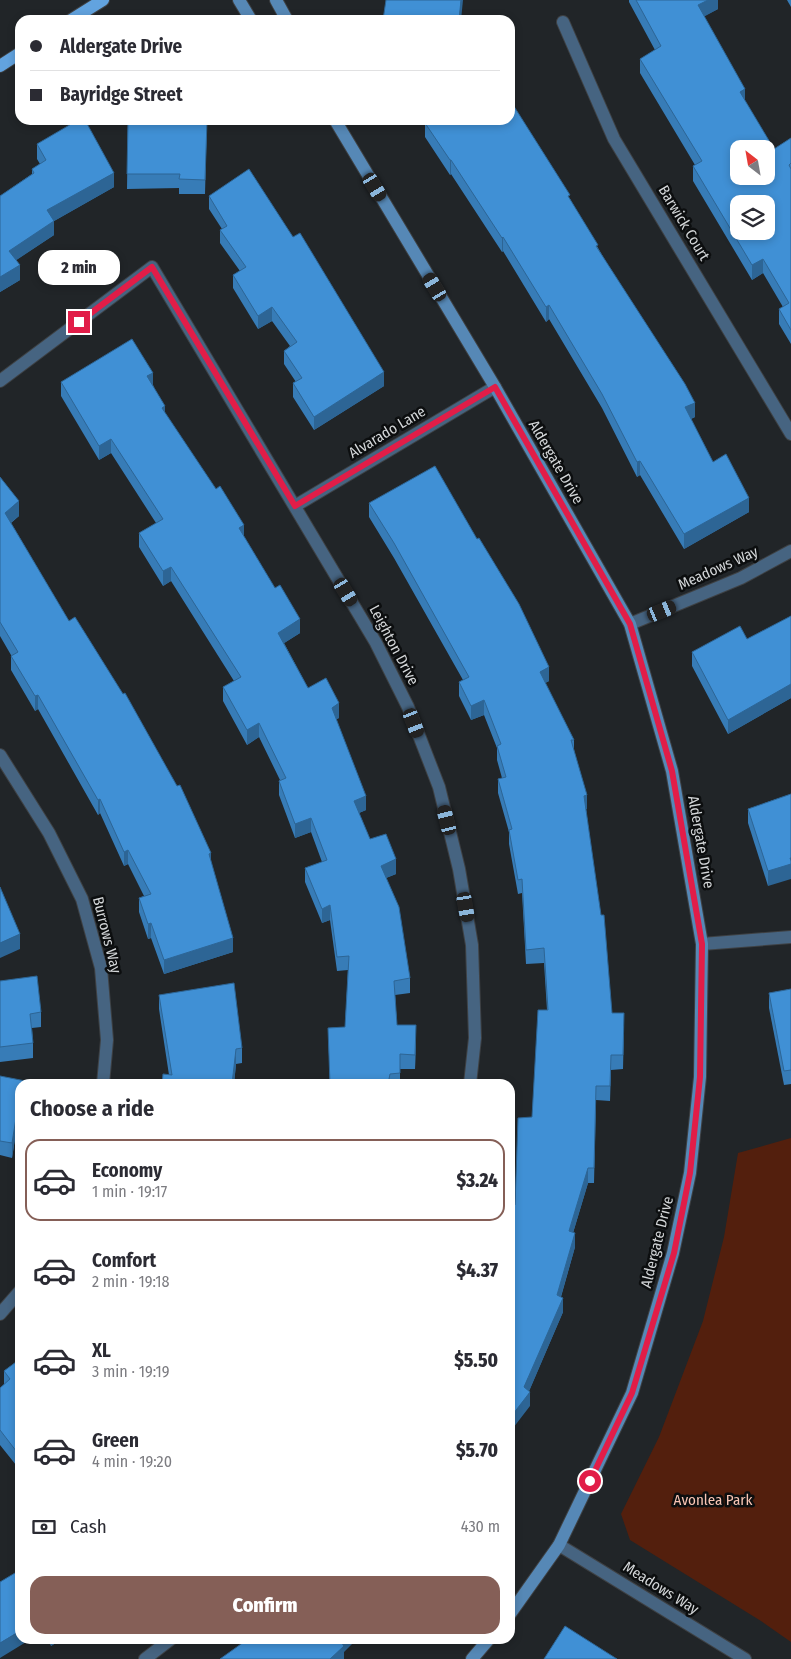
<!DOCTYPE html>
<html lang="en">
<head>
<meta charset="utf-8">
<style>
	:root { --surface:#fff; --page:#f2f2f3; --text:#2b2b33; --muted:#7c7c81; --line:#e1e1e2; --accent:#855f57 }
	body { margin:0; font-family:"Fira Sans Condensed",sans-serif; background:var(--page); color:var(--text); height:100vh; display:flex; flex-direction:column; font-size:19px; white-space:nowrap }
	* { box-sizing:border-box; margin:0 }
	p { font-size:16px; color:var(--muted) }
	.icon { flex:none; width:28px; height:28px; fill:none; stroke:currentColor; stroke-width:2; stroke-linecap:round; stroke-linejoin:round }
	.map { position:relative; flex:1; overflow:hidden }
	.panel { position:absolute; left:15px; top:1079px; width:500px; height:565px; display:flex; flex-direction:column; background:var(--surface); border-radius:15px; box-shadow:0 2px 8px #0003 }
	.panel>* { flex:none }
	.hud { position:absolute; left:15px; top:15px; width:500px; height:110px; border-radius:15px; box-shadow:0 2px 8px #0003; display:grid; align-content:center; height:110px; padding:0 15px; background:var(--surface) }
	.needle { width:32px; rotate:329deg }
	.tools { position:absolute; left:730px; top:140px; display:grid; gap:10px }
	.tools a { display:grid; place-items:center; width:45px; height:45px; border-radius:10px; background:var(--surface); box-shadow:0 2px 8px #0003; font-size:25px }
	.end { position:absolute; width:22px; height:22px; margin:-11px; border:6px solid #e11d48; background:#fff; box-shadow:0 0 0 2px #fff }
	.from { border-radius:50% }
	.bubble { position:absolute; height:35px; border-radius:15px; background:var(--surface); box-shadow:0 2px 8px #0003; font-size:16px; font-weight:800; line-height:35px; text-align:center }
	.car { position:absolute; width:15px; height:30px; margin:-15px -8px; border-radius:6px; box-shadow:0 0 4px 1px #0007; background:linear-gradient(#222 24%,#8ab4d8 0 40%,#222 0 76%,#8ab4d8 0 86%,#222 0) }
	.hud b { display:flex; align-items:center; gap:18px; height:48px; font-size:19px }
	.hud b+b { border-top:1px solid var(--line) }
	.hud i { width:12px; height:12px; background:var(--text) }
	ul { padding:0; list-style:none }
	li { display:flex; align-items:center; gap:15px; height:82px; margin:0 10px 8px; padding:0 5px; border:2px solid transparent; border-radius:15px }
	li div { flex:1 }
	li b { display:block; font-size:19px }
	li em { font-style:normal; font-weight:800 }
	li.current { border-color:var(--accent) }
	li>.icon { width:45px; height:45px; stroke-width:1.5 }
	h2 { padding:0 15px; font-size:22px; line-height:60px }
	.pay { display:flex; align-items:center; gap:12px; height:55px; padding:0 15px; font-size:19px }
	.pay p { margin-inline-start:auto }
	.action { display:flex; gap:10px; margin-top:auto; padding:10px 15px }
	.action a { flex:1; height:58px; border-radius:15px; background:var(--accent); color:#fff; font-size:20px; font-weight:800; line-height:58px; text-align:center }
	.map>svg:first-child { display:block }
	.green { fill:#531f0d }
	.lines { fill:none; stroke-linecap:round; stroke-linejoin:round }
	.street-casing { stroke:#3e4144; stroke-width:14 }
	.secondary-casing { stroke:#3e4144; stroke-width:14 }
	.primary-casing { stroke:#3e4144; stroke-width:14 }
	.street { stroke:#466481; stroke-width:12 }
	.secondary { stroke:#5688b6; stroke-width:12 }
	.primary { stroke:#62a3df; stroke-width:12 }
	.wall { fill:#377cb7 }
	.shaded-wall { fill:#2d6595 }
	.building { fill:#4090d5; stroke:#2d6595; fill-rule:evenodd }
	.route { stroke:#e11d48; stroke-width:6 }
	.labels { text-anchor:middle; stroke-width:5; stroke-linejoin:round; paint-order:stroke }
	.street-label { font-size:15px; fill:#d4d7d9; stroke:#0c0e0f }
	.park-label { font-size:15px; fill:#f9c5b4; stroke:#0c0e0f }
</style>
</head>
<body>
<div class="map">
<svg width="791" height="1659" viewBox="0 0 791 1659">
	<rect width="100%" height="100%" fill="#212528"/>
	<path class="green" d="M791,1138V1642L761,1621L630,1540L621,1514L659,1437L703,1321L724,1237L738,1153Z"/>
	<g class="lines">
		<defs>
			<g id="street">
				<path d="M563,22L614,139L791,434"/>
				<path d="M0,381L152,267L376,643L408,707L439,787L459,869L472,945L475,1038L470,1084"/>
				<path d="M295,506L495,387"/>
				<path d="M630,624L741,578L791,551"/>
				<path d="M0,755L49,833L82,899L101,968L107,1040L103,1084"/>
				<path d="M702,944L791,937"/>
				<path d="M0,1314L20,1291"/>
				<path d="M559,1545L745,1659"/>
				<path d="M145,1659L171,1639"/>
			</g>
			<g id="secondary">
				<path d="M239,0L251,20"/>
				<path d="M276,0L287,20"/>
				<path d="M335,120L495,387L630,624L672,771L702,944L700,1077L690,1173L673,1253L632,1393L559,1545L510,1614"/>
				<path d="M472,1659L489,1639"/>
			</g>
			<g id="primary">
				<path d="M71,20L103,0"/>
				<path d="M0,66L20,53"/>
			</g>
		</defs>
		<use href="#street" class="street-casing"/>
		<use href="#secondary" class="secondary-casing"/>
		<use href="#primary" class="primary-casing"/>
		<use href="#street" class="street"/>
		<use href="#secondary" class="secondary"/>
		<use href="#primary" class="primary"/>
	</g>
	<g class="wall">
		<path d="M629,0H718V9L704,16L745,101L774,149L791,138V344L779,324V309L783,307L763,273L752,280L693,181V166L695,165L640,73V59L655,50L629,2Z"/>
		<path d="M787,0H791V7Z"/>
		<path d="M128,120H207L205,194H179V188L127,189Z"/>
		<path d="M422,120H510L570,199L695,417L691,419L713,462L749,512L684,549L640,475L637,477L602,408L549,319L546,322L503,251L502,252L451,174L450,175L425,137V124Z"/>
		<path d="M37,144L114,187L54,221V235L16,260L20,280L0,292V196L32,174V169L40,164L37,159Z"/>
		<path d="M209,196L384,386L314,430L293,397V383L296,382L284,364V351L290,346L272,321L258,329L233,288V275L240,271L220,243V230L222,229L209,209Z"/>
		<path d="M61,382L153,385L165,414L244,537L300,633L284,643L308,688L339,718L336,719L366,810L359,813L370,839L396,874L386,878L410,978V993L395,995L397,1025L416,1039L415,1069H400V1084H330L328,1028L345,1027L348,970L337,971L330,920L322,923L305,882V868L322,862L311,832L295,838L279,795V781L280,780L259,737L247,745L223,701V687L234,681L171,581L163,586L139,547V533L156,523L111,453L99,460L61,396Z"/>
		<path d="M0,477L19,516L11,523L211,862L233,952L164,974L151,938L148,939L139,912V898L144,896L128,864L124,866L100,813L98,815L38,709L35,711L11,670V655L0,636Z"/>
		<path d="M369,503L549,681L545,683L574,740V750L587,809H586L612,1013L624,1027L623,1069L611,1070L610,1101L596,1100L594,1183H588L573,1233L575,1247L561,1297L563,1312L529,1391L530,1406L515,1205L532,1117L547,1010L544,963L526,964L522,893L518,894L509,844V832L498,793V779L502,778L497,760V748L484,715L471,720L459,696V682L463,680L394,558L369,517Z"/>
		<path d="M791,616V698L728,734L692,666V652L747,639Z"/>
		<path d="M791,794L768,886L748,823V809Z"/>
		<path d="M0,981L41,1012V1027L32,1028L33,1043V1058L0,1062Z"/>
		<path d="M791,989V1084L784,1085L769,1008V993Z"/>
		<path d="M159,995L242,1048V1063L236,1064L234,1084L169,1075L159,1009Z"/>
		<path d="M0,1076L20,1084V1127L17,1126L12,1158L0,1155Z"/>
		<path d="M20,1359V1470L0,1445V1388L4,1385V1371Z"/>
		<path d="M48,1639H62L51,1646Z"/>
	</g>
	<g class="shaded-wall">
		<path d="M461,0H463L461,20H459Z"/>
		<path d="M708,0H718V9L698,20V5Z"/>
		<path d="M745,89V103L740,92Z"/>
		<path d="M450,160H451V174L450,175Z"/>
		<path d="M114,173V187L47,225V210Z"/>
		<path d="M54,221V235L9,265V251Z"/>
		<path d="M503,237V251L502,252V238Z"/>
		<path d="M763,259V273L752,280V265Z"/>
		<path d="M20,265V280L0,292V277Z"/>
		<path d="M549,305V319L546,322V307Z"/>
		<path d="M272,307V321L258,329V316Z"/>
		<path d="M384,372V386L314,430V417Z"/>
		<path d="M153,373V387L147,376Z"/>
		<path d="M695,403V417L685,421V407Z"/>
		<path d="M165,406V420L162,408Z"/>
		<path d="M111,439V453L99,460V446Z"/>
		<path d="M640,461V475L637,477V462Z"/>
		<path d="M749,498V512L684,549V534Z"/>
		<path d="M19,501V516L5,527V513Z"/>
		<path d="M244,525V539L239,528Z"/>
		<path d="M171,567V581L163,586V571Z"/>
		<path d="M300,619V633L278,647V633Z"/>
		<path d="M549,667V681L540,686V672Z"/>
		<path d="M791,684V698L728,734V720Z"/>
		<path d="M38,695V709L35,711V696Z"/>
		<path d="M484,700V715L471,720V706Z"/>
		<path d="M339,703V718L332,722V708Z"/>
		<path d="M259,723V737L247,745V730Z"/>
		<path d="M587,795V809L584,810V796Z"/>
		<path d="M366,796V810L354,815V801Z"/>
		<path d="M100,799V813L98,815V800Z"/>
		<path d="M311,818V832L295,838V824Z"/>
		<path d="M128,850V864L124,866V852Z"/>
		<path d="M211,853V867L209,854Z"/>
		<path d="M791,858V879L768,886V871Z"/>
		<path d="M396,859V874L381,880V866Z"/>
		<path d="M330,905V920L322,923V909Z"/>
		<path d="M151,923V938L148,939V924Z"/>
		<path d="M20,934V949L0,958V943Z"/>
		<path d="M233,938V952L164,974V960Z"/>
		<path d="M416,1025V1039L415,1069V1055Z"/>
		<path d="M236,1049V1064L234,1084H232Z"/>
		<path d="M17,1112V1126L12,1158V1143Z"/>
		<path d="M588,1168V1183L569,1246V1231Z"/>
		<path d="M575,1233V1247L557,1310V1295Z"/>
		<path d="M563,1298V1312L527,1396L530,1392V1406L510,1432V1418L524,1387Z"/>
		<path d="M20,1631V1639H31L0,1658V1643Z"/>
		<path d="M51,1639H62L51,1646Z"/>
		<path d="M344,1639H357L344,1652V1659H330L341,1642Z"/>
	</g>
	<g class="building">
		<path d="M386,0H461L459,20H383Z"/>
		<path d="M636,0H708L698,5L745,89L740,92L774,149L791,138V163L789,165L791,169V330L779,309L789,303L763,259L752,265L693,166L702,161L640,59L661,46ZM739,149H766V176H739ZM739,204H766V231H739Z"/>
		<path d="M510,100L570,195L568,196L598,245L596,246L685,384L695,403L685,407L713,462L726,454L749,498L684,534L640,461L637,462L602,394L549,305L546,307L503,237L502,238L451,160H450L425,123L429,120H510Z"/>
		<path d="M78,120H85L114,173L47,210L54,221L9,251L20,265L0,277V196L34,173L32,169L46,160L37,144Z"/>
		<path d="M128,120H207L205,180L179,179L180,174H127Z"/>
		<path d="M249,169L293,237L300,233L384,372L314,417L293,383L302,378L284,351L297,342L272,307L258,316L233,275L246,267L220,230L227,226L209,196Z"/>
		<path d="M132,339L153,373L147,376L165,406L162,408L216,489L220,486L244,525L239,528L275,588L280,585L300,619L278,633L308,688L326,678L339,703L332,708L366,796L354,801L370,839L386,834L396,859L381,866L399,907L410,978L394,981L397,1025H416L415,1055L400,1054V1073L390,1074L388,1084H330L328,1028L345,1027L349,956L337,957L330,905L322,909L305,868L327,860L311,818L295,824L279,781L286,778L259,723L247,730L223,687L241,677L171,567L163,571L139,533L163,519L111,439L99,446L61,382Z"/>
		<path d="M435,466L477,539L479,538L519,604L549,667L540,672L574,740H571L587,795L584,796L601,915H604L612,1013H624L623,1055H611L610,1086H596L594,1168H588L569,1231L575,1233L557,1295L563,1298L524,1387L530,1392L510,1418V1203L515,1205L518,1118L532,1117L538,1010H548L544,948L526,950L522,879L518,880L509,830L512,829L498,779L506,777L497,746L501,744L484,700L471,706L459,682L469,677L394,543L369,503Z"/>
		<path d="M0,477L19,501L5,513L69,621L75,617L123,694L125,693L177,786L180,785L211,853L209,854L233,938L164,960L151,923L148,924L139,898L151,894L128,850L124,852L100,799L98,800L38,695L35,696L11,656L18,652L0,622Z"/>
		<path d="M791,616V684L728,720L692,652L740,626L747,639Z"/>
		<path d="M791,794V858H790L791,861V864L768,871L748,809Z"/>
		<path d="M0,887L20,934L0,943Z"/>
		<path d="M37,976L41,1012L30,1014L33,1043L0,1047V981Z"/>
		<path d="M234,983L242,1048L236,1049L232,1084H162L163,1074L172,1075L159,995Z"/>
		<path d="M791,989V1070L784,1071L769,993Z"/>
		<path d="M0,1076L36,1083L35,1084H20V1113L17,1112L12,1143L0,1141Z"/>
		<path d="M20,1359V1456L0,1430V1388L10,1379L4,1371Z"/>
		<path d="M20,1570V1631L0,1643V1582Z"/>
		<path d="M565,1626L617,1659H544Z"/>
		<path d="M248,1639H344L341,1642L344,1646L330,1659H220Z"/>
	</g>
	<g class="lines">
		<path class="route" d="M79,322L152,267L295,506L495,387L630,624L672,771L702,944L700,1077L690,1173L674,1253L632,1393L590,1481"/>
	</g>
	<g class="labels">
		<g class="street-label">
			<text transform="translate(684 223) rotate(59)" y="5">Barwick Court</text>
			<text transform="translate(387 432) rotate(-31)" y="5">Alvarado Lane</text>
			<text transform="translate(556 462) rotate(60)" y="5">Aldergate Drive</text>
			<text transform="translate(718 568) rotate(-24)" y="5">Meadows Way</text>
			<text transform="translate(394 645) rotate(62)" y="5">Leighton Drive</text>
			<text transform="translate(701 842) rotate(80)" y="5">Aldergate Drive</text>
			<text transform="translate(107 935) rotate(76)" y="5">Burrows Way</text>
			<text transform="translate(657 1242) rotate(-76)" y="5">Aldergate Drive</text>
			<text transform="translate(661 1588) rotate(32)" y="5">Meadows Way</text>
		</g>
		<g class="park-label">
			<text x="713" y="1505">Avonlea Park</text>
		</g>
	</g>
</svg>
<div class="tools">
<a><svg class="needle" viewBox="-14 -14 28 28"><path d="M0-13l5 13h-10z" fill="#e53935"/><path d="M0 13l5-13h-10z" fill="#7c7c81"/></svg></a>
<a><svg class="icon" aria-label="layers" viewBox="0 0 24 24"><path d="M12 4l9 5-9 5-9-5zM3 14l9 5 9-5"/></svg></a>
</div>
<i class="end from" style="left:590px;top:1481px"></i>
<i class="end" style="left:79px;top:322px"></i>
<div class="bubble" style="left:38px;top:250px;width:82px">2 min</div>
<i class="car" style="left:375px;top:187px;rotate:149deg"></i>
<i class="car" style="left:435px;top:287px;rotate:329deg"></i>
<i class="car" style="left:346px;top:592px;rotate:149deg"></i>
<i class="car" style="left:662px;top:611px;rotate:68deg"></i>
<i class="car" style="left:414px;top:723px;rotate:159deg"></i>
<i class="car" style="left:447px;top:820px;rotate:346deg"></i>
<i class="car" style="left:466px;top:907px;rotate:170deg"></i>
<div class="hud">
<b><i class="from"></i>Aldergate Drive</b>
<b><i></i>Bayridge Street</b>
</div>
<section class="panel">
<h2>Choose a ride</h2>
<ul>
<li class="current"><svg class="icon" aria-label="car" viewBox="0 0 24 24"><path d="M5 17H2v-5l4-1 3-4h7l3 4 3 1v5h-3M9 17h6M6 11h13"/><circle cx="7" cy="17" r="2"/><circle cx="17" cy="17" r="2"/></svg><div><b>Economy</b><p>1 min · 19:17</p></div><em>$3.24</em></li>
<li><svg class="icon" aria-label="car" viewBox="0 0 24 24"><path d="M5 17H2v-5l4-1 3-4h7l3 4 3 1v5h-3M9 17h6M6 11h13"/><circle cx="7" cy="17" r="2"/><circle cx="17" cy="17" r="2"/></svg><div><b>Comfort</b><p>2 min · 19:18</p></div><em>$4.37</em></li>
<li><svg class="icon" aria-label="car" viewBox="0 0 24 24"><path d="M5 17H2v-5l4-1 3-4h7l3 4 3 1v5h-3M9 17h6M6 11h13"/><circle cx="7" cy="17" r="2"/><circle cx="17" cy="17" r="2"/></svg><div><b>XL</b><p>3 min · 19:19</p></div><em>$5.50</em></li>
<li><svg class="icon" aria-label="car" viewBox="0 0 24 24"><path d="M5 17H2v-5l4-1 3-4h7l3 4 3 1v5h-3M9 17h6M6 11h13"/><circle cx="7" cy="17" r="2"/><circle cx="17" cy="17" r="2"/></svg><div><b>Green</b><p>4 min · 19:20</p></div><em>$5.70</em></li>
</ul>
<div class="pay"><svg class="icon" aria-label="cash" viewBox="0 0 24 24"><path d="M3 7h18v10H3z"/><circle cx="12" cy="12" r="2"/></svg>Cash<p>430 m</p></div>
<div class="action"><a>Confirm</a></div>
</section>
</div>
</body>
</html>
